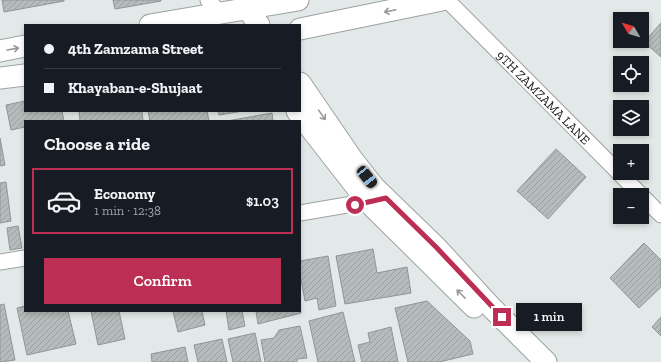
<!DOCTYPE html>
<html lang="en">
<head>
<meta charset="utf-8">
<style>
	:root { --surface:#171b24; --page:#20242c; --text:#f1f3f6; --muted:#9ea1a6; --line:#363941; --accent:#bd2e54 }
	body { margin:0; font-family:"Zilla Slab",serif; background:var(--page); color:var(--text); height:100vh; display:flex; flex-direction:column; font-size:15px; white-space:nowrap }
	* { box-sizing:border-box; margin:0 }
	p { font-size:13px; color:var(--muted) }
	.icon { flex:none; width:22px; height:22px; fill:none; stroke:currentColor; stroke-width:2; stroke-linecap:round; stroke-linejoin:round }
	.map { position:relative; flex:1; overflow:hidden }
	.side { position:absolute; left:24px; top:120px; width:277px; height:192px; display:flex; flex-direction:column; background:var(--surface); border-radius:0px; box-shadow:0 2px 6px #0003 }
	.side>* { flex:none }
	.top-card { position:absolute; left:24px; top:24px; width:277px; height:88px; border-radius:0px; box-shadow:0 2px 6px #0003; display:grid; align-content:center; height:88px; padding:0 20px; background:var(--surface) }
	.needle { width:26px; rotate:308deg }
	.controls { position:absolute; left:613px; top:12px; display:grid; gap:8px }
	.controls a { display:grid; place-items:center; width:36px; height:36px; border-radius:0px; background:var(--surface); box-shadow:0 2px 6px #0003; font-size:20px }
	.end { position:absolute; width:18px; height:18px; margin:-9px; border:5px solid #bd2e54; background:#fff; box-shadow:0 0 0 2px #fff }
	.from { border-radius:50% }
	.bubble { position:absolute; height:28px; border-radius:0px; background:var(--surface); box-shadow:0 2px 6px #0003; font-size:13px; font-weight:600; line-height:28px; text-align:center }
	.car { position:absolute; width:12px; height:24px; margin:-12px -6px; border-radius:5px; box-shadow:0 0 3px 1px #0007; background:linear-gradient(#222 24%,#8ab4d8 0 40%,#222 0 76%,#8ab4d8 0 86%,#222 0) }
	.top-card b { display:flex; align-items:center; gap:14px; height:38px; font-size:15px }
	.top-card b+b { border-top:1px solid var(--line) }
	.top-card i { width:10px; height:10px; background:var(--text) }
	ul { padding:0; list-style:none }
	li { display:flex; align-items:center; gap:12px; height:66px; margin:0 8px 6px; padding:0 12px; border:2px solid transparent; border-radius:0px }
	li div { flex:1 }
	li b { display:block; font-size:15px }
	li em { font-style:normal; font-weight:600 }
	li.active { border-color:var(--accent) }
	li>.icon { width:36px; height:36px; stroke-width:1.5 }
	h2 { padding:0 20px; font-size:18px; line-height:48px }
	.button { display:flex; gap:8px; margin-top:auto; padding:8px 20px }
	.button a { flex:1; height:46px; border-radius:0px; background:var(--accent); color:#fff; font-size:16px; font-weight:600; line-height:46px; text-align:center }
	.map>svg:first-child { display:block }
	.building { fill:url(#building-hatch); stroke:#909595 }
	.lines { fill:none; stroke-linecap:round; stroke-linejoin:round }
	.street-casing { stroke:#9da3a2; stroke-width:17 }
	.secondary-casing { stroke:#9da3a2; stroke-width:23 }
	.street { stroke:#fff; stroke-width:15 }
	.secondary { stroke:#fff; stroke-width:21 }
	.oneway { stroke:#979898 }
	.route { stroke:#bd2e54; stroke-width:5 }
	.labels { text-anchor:middle; stroke-width:3; stroke-linejoin:round; paint-order:stroke }
	.street-label { font-size:13px; fill:#181a1a; stroke:#fff }
</style>
</head>
<body>
<div class="map">
<svg width="661" height="362" viewBox="0 0 661 362">
	<defs>
		<pattern id="building-hatch" width="6" height="6" patternUnits="userSpaceOnUse"><rect width="6" height="6" fill="#b6bcbb"/><path d="M-1 1l2-2M0 6l6-6M5 7l2-2" fill="none" stroke="#9ca1a0"/></pattern>
	</defs>
	<rect width="100%" height="100%" fill="#e3e9e8"/>
	<g class="building">
		<path d="M2,0H64V1L4,12Z"/>
		<path d="M113,0H161V1L115,9Z"/>
		<path d="M661,23V57L644,42Z"/>
		<path d="M25,101V111H62L64,121H25V127L11,130L6,105Z"/>
		<path d="M79,111H142L143,121H80Z"/>
		<path d="M148,111H207L209,121H150Z"/>
		<path d="M218,111H243L219,115Z"/>
		<path d="M272,113L273,121H227Z"/>
		<path d="M0,138L5,165L0,166Z"/>
		<path d="M556,149L586,177L548,219L517,191Z"/>
		<path d="M6,182L11,221L0,223V183Z"/>
		<path d="M18,226L22,248L10,250L7,228Z"/>
		<path d="M644,243L661,260V287L639,308L610,278Z"/>
		<path d="M373,249L377,273L407,267L411,293L345,304L336,256Z"/>
		<path d="M328,256L336,306L319,310L317,298L305,301L300,274V261Z"/>
		<path d="M427,301L470,341L473,354L439,362H408L395,308Z"/>
		<path d="M4,304L15,360L0,362V305Z"/>
		<path d="M25,306V311H68L76,344L27,355L17,308Z"/>
		<path d="M300,306L301,313L258,324L256,311H300Z"/>
		<path d="M91,311H119L125,339L98,345Z"/>
		<path d="M173,311H202L205,325L178,332Z"/>
		<path d="M226,311H242L245,326L229,330Z"/>
		<path d="M343,312L355,362H318L309,321Z"/>
		<path d="M661,317V336L652,327Z"/>
		<path d="M300,326L307,358L297,359V362H265L261,340L274,338L279,330Z"/>
		<path d="M391,327L398,362H362L358,345L370,342L368,333Z"/>
		<path d="M255,333L261,362H233L228,339Z"/>
		<path d="M222,339L227,362H198L194,345Z"/>
		<path d="M185,347L188,362H152L151,354Z"/>
	</g>
	<g class="lines">
		<defs>
			<g id="street">
				<path d="M208,0L220,13"/>
				<path id="s1" d="M447,0L641,195"/>
				<path d="M642,196L661,215"/>
				<path d="M300,213L376,200"/>
				<path d="M0,262L25,258"/>
			</g>
			<g id="secondary">
				<path d="M247,8L259,25"/>
				<path d="M150,25L298,0"/>
				<path d="M300,29L442,0"/>
				<path d="M0,51L25,46"/>
				<path d="M0,78L25,75"/>
				<path d="M300,83L352,159L374,187L436,247L491,307L546,362"/>
				<path d="M297,111L368,202L474,307"/>
			</g>
		</defs>
		<use href="#street" class="street-casing"/>
		<use href="#secondary" class="secondary-casing"/>
		<use href="#street" class="street"/>
		<use href="#secondary" class="secondary"/>
	</g>
	<defs><path id="oneway-shaft" d="M-6 0H5M1.5-3L5.5 0L1.5 3" fill="none" stroke-width="1.6" stroke-linecap="round" stroke-linejoin="round"/></defs>
	<g class="oneway">
		<use href="#oneway-shaft" transform="translate(390 11) rotate(168)"/>
		<use href="#oneway-shaft" transform="translate(13 49) rotate(-10)"/>
		<use href="#oneway-shaft" transform="translate(322 115) rotate(55)"/>
		<use href="#oneway-shaft" transform="translate(461 294) rotate(-135)"/>
	</g>
	<g class="lines">
		<path class="route" d="M355,205L386,198L436,247L502,317"/>
	</g>
	<g class="labels">
		<g class="street-label">
			<text dy="5" stroke="none"><textPath href="#s1" startOffset="137">9TH ZAMZAMA LANE</textPath></text>
		</g>
	</g>
</svg>
<div class="controls">
<a><svg class="needle" viewBox="-14 -14 28 28"><path d="M0-13l5 13h-10z" fill="#e53935"/><path d="M0 13l5-13h-10z" fill="#9ea1a6"/></svg></a>
<a><svg class="icon" aria-label="locate" viewBox="0 0 24 24"><circle cx="12" cy="12" r="6"/><path d="M12 2v4M12 18v4M2 12h4M18 12h4"/></svg></a>
<a><svg class="icon" aria-label="layers" viewBox="0 0 24 24"><path d="M12 4l9 5-9 5-9-5zM3 14l9 5 9-5"/></svg></a>
<a>+</a>
<a>−</a>
</div>
<i class="end from" style="left:355px;top:205px"></i>
<i class="end" style="left:502px;top:317px"></i>
<div class="bubble" style="left:516px;top:303px;width:66px">1 min</div>
<i class="car" style="left:367px;top:177px;rotate:142deg"></i>
<div class="top-card">
<b><i class="from"></i>4th Zamzama Street</b>
<b><i></i>Khayaban-e-Shujaat</b>
</div>
<section class="side">
<h2>Choose a ride</h2>
<ul>
<li class="active"><svg class="icon" aria-label="car" viewBox="0 0 24 24"><path d="M5 17H2v-5l4-1 3-4h7l3 4 3 1v5h-3M9 17h6M6 11h13"/><circle cx="7" cy="17" r="2"/><circle cx="17" cy="17" r="2"/></svg><div><b>Economy</b><p>1 min · 12:38</p></div><em>$1.03</em></li>
</ul>
<div class="button"><a>Confirm</a></div>
</section>
</div>
</body>
</html>
